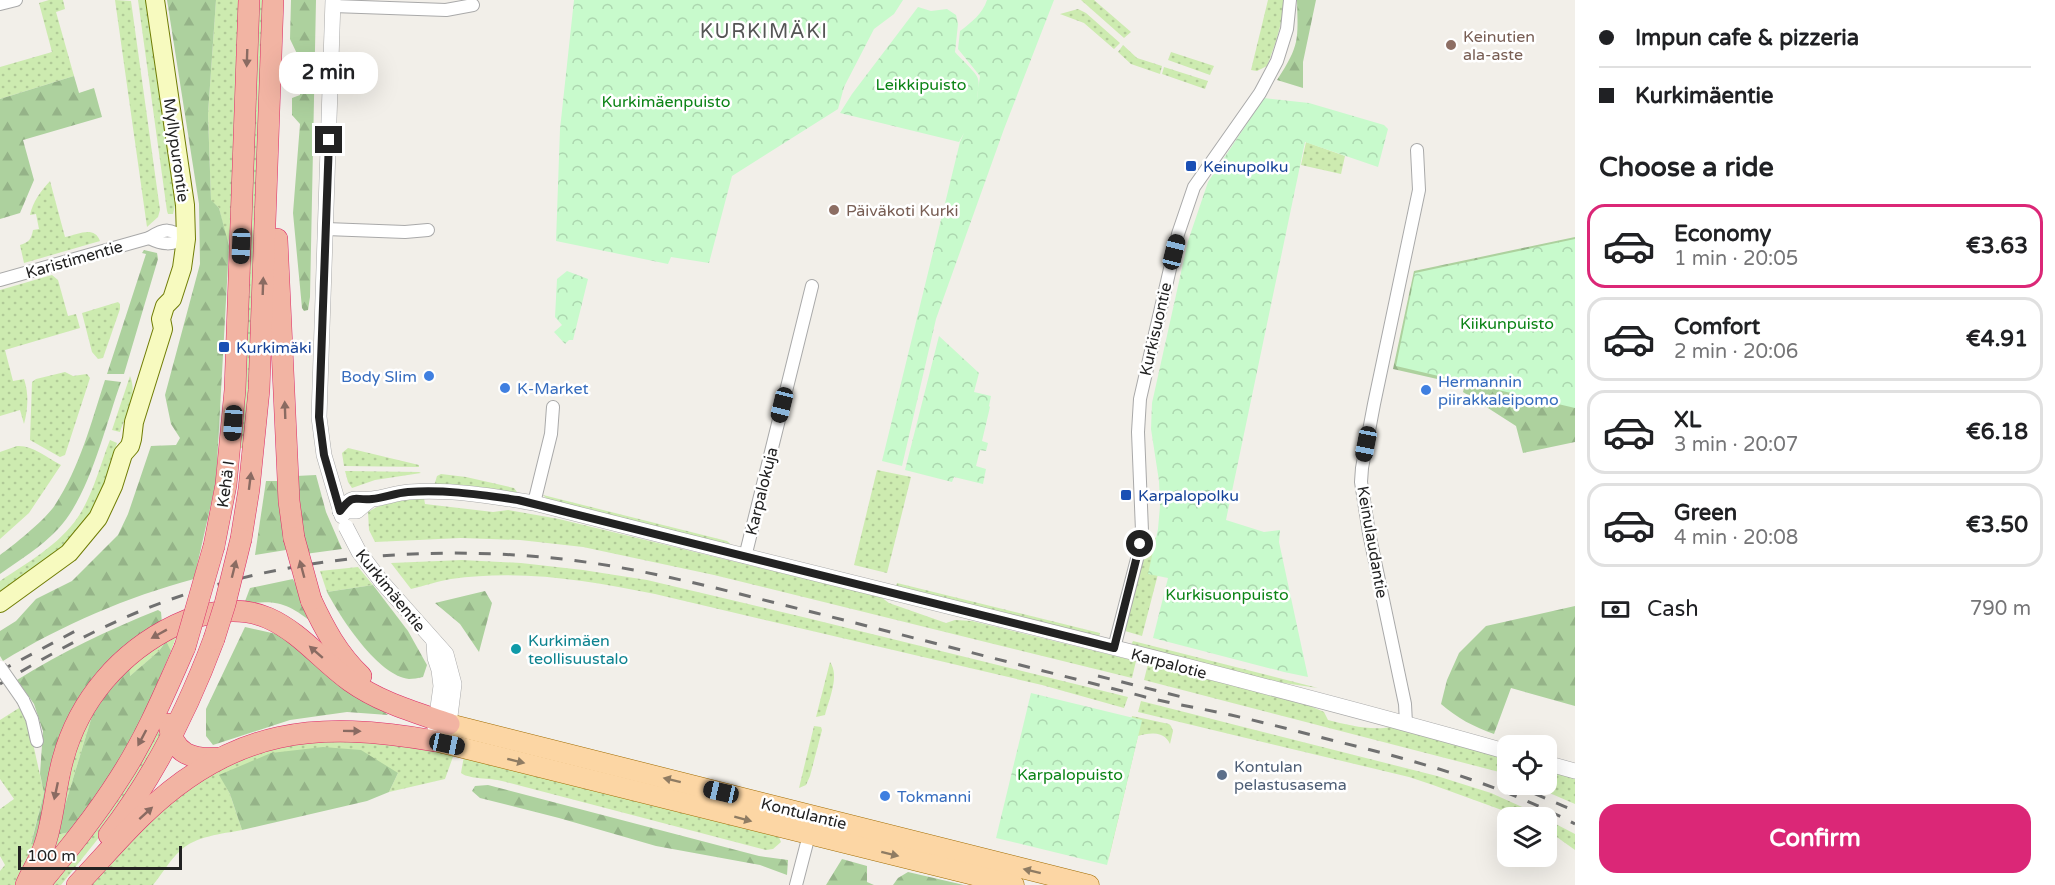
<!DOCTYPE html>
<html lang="en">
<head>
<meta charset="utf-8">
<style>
	:root { --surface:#fff; --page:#f6f6f6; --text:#202124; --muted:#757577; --line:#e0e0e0; --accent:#db2777 }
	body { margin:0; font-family:"Varela Round",sans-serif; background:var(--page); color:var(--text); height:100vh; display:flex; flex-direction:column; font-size:22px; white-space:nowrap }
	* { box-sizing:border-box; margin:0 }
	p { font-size:20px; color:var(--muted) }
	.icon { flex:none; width:33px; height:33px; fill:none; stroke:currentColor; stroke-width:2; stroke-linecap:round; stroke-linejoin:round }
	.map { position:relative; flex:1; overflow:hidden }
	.panel { display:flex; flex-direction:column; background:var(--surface); width:480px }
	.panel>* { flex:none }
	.top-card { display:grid; align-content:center; height:132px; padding:0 24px; background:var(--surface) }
	.fabs { position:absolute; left:1497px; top:735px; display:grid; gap:12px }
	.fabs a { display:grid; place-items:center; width:60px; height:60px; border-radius:12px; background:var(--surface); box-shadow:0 6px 24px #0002; font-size:30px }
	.scale { position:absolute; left:18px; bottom:15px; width:164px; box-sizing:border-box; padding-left:6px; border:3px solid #222; border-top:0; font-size:16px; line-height:21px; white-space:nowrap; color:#222; -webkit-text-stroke:4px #fff; paint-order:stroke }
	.end { position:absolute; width:27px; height:27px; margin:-14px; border:8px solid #222; background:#fff; box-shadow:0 0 0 3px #fff }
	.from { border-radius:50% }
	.bubble { position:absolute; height:42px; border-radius:18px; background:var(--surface); box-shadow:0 6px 24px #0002; font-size:20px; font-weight:700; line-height:42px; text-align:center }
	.car { position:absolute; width:18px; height:36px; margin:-18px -9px; border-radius:8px; box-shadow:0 0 4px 2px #0007; background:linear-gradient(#222 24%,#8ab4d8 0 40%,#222 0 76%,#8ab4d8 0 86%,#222 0) }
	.top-card b { display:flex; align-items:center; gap:21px; height:57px; font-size:22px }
	.top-card b+b { border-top:2px solid var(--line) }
	.top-card i { width:15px; height:15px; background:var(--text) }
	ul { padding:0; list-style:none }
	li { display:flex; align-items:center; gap:18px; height:84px; margin:0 12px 9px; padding:0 12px; border:3px solid var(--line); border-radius:18px }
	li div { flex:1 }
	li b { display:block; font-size:22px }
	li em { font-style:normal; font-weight:700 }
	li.on { border-color:var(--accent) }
	li>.icon { width:54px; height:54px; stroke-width:1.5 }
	h2 { padding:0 24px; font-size:27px; line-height:72px }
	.pay { display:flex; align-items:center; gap:15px; height:66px; padding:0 24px; font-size:22px }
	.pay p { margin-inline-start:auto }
	.primary-button { display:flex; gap:12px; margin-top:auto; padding:12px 24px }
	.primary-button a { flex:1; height:69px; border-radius:18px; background:var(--accent); color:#fff; font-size:24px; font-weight:700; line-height:69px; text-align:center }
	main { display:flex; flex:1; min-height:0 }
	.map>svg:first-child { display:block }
	.grass { fill:url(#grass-dots) }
	.forest { fill:url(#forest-firs) }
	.park { fill:url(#park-crowns) }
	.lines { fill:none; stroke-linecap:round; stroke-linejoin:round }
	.minor-casing { stroke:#a9a9a9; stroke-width:14 }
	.tertiary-casing { stroke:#a9a9a9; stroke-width:16 }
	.secondary-casing { stroke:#707d05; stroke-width:20 }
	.primary-casing { stroke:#a06b00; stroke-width:21 }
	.trunk-casing { stroke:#dc2a67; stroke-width:22 }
	.minor { stroke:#fff; stroke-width:12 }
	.tertiary { stroke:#fff; stroke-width:15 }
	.secondary { stroke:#f7fabf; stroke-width:18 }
	.primary { stroke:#fcd6a4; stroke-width:20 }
	.trunk { stroke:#f2b4a3; stroke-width:21 }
	.rail { stroke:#707070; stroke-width:3; stroke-dasharray:12 12; stroke-linecap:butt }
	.minor-bridge-casing { stroke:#a9a9a9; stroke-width:14; stroke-linecap:butt }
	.tertiary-bridge-casing { stroke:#a9a9a9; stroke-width:16; stroke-linecap:butt }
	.trunk-bridge-casing { stroke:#dc2a67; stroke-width:22; stroke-linecap:butt }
	.minor-bridge { stroke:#fff; stroke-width:12 }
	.tertiary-bridge { stroke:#fff; stroke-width:15 }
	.trunk-bridge { stroke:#f2b4a3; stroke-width:21 }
	.oneway { fill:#8a6b62 }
	.oneway2 { fill:#8f7c63 }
	.route { stroke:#222; stroke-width:8 }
	.education-dot { fill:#8d6e63; stroke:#fff; stroke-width:2 }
	.transit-dot { fill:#1a4fb4; stroke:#fff; stroke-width:2 }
	.shop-dot { fill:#3f7fe0; stroke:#fff; stroke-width:2 }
	.culture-dot { fill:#0f9aa8; stroke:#fff; stroke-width:2 }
	.service-dot { fill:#5c6f8a; stroke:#fff; stroke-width:2 }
	.labels { text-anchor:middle; stroke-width:5; stroke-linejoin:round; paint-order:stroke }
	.education-label { font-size:16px; fill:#785e54; stroke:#fff; text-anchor:start }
	.park-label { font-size:16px; fill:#0c8416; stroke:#fff }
	.street-label { font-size:16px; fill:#222; stroke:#fff }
	.transit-label { font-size:16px; fill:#164399; stroke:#fff; text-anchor:start }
	.shop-label { font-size:16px; fill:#366cbe; stroke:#fff; text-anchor:start }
	.culture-label { font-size:16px; fill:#0d838f; stroke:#fff; text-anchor:start }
	.service-label { font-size:16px; fill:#4e5e75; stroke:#fff; text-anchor:start }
	.quarter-label { font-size:20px; letter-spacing:1.5px; fill:#555; stroke:#fff }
</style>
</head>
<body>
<main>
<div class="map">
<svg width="1575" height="885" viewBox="0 0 1575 885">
	<defs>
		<pattern id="grass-dots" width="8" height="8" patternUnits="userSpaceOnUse" patternTransform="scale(1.5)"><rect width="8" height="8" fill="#cdebb0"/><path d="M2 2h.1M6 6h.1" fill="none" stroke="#b0c997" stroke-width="1.8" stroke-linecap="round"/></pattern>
		<pattern id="forest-firs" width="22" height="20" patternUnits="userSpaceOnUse" patternTransform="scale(1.5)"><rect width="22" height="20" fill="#add19e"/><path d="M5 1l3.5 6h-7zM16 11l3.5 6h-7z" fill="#95b388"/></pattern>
		<pattern id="park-crowns" width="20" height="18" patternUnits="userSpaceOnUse" patternTransform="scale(1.5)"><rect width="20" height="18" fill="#c8facc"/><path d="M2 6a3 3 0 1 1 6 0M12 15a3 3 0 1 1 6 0" fill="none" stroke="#acd6af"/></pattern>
	</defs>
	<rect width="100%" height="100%" fill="#f2efe9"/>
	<g class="grass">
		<path d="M49,0H63L65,9L56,12L74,76L0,99V67L52,52L39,3Z"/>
		<path d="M115,0L131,1L160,210L158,217L147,227Z"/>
		<path d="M138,0H146L172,180L175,205L173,214H168L167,211Z"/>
		<path d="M216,0H242L235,191L228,246L219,208L211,201L208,114Z"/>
		<path d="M257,0H266L258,253L245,449L240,448Z"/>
		<path d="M1081,0H1094L1131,32L1124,38Z"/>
		<path d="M1268,0H1284C1283,23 1275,45 1267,66L1257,71L1251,70Z"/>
		<path d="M1078,9L1086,13L1120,43L1114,49L1084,23L1060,14Z"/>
		<path d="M1123,45L1137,58L1162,66L1160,74L1131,64L1118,52Z"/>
		<path d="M1171,52L1214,66L1210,75L1168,60Z"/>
		<path d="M1164,67L1208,81L1205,89L1162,74Z"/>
		<path d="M1306,142L1345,156L1341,174L1301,165Z"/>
		<path d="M50,181L65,237C78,235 94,225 100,241L24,263L20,245C29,242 31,240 33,230L39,229L36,214L30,215C33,201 41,191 50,181Z"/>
		<path d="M52,275L58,280L68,316L76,314L80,328L5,350L13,381L24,379C29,394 28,409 24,424L20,410L0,416V290Z"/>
		<path d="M118,302L120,304V309L103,358L98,359L92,352L82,313Z"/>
		<path d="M65,372L73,376L87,374L90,378L65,455L60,457L30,440L32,382L36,379Z"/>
		<path d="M130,376C138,395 126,414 120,432L112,430Z"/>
		<path d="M110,440L117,443C109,467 102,494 89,516C68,550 31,573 0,596V581C27,563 59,545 78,517C93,495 100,465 110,440Z"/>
		<path d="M17,446C33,445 47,458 61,465L29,513L0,539V452Z"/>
		<path d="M348,448L419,465V467L344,466L342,453Z"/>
		<path d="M877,470L911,477L887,573L854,565Z"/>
		<path d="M345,471L419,472L421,473L375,480L352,488L348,482Z"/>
		<path d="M441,474L466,477L514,488L517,492L516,495L434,486L437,476Z"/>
		<path d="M543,495L727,541L734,547L549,501Z"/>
		<path d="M424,498L425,504L493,512L508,510L559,519L881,597L889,603L946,623L955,620L972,621L1136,661L1132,678L714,575L583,547L520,540L461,538L375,542L369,530L368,512C383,502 406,499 424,498Z"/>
		<path d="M1147,536L1157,538L1165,547L1142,636L1125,631L1144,555Z"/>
		<path d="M462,560L521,563L583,570L647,580L807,618L1128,697L1124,708L1042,685L655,594C588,580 519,569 451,579C438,581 424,586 411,589L391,563Z"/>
		<path d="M358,567L373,585L327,592L320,571Z"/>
		<path d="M897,583L1100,633L1099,638L896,587Z"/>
		<path d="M179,629L171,651L165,642L159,651L129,677V666L92,716L56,835L70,832L49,860L74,742L118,671Z"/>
		<path d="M1133,641L1318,688L1264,680L1131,645Z"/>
		<path d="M830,662C840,676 829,699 825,715L816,717Z"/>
		<path d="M1148,664L1301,702L1324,712L1328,720C1348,725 1371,731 1391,727L1507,758V774L1144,680Z"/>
		<path d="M1141,701L1437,776L1491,793L1544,817H1521L1433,785L1409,777L1138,712Z"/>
		<path d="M19,708L28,721L44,793L31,843L38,846L17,885H0V871L5,865L0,856V809L14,799L0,779V720Z"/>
		<path d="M1132,716L1169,724L1171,726L1173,731L1170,744C1164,730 1148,733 1138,736L1108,862Z"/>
		<path d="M814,726L821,727L822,730L810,776L806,785L799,788Z"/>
		<path d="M159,729L161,743L101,835L61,885H50Z"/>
		<path d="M371,739L454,754L445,779L389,792L398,773L220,775L230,794L242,830C222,834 195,836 180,851C170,860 162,874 153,885H88L146,823L212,770L290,740Z"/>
		<path d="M464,756L778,835L781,842L773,849L766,850L502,781C491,778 468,779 461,773Z"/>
		<path d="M1547,769L1575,778V804L1531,785L1546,784Z"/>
		<path d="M1546,819L1575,834V850L1547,830Z"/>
	</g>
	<g class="forest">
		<path d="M167,0H216L208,114L211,200L219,208L229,246L216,482L194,579C127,597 62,625 3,661L0,656V631L16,621L36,599L72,581L118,535L128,514L151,446L176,445L180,438L171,424L165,395L200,264L199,204Z"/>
		<path d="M291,0H316L310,297L308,310L304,311L302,308L293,213L300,124L292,115V98L300,95V60L290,39Z"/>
		<path d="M1297,0H1316L1303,62V88L1277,80C1300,45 1298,40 1297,0Z"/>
		<path d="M74,76L79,93L94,88L102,117L23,140L34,180L20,213L0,219V99Z"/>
		<path d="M1575,237V442L1523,453L1516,426L1463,392L1465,384L1456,382L1455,383L1393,369L1414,271Z"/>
		<path d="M144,250L157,253L158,259L124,374H107L146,254L142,253Z"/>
		<path d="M105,380L121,382C105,426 90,495 58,529C41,547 20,560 0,574V555C14,545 46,519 55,505C80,467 91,423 105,380Z"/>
		<path d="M316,475L326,512L342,549L305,554L296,476Z"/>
		<path d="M266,481H282L286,550L255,555Z"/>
		<path d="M293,579L316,625C288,604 279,599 244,604L250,588Z"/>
		<path d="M373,585L408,631L427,665L423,677C418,678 413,679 409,679C378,676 340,617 327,592Z"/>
		<path d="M485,591L492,603L479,652L460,624L435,603Z"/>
		<path d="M1575,606V706L1511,688L1494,734C1474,727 1457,718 1441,704L1447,680L1459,653L1486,626Z"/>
		<path d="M158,610L161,612L162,623L130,643L107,662L86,688L38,846L31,844L44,793L40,774L43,731L34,704L17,680C62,652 108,630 158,610Z"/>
		<path d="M245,627L290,637L388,715L347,712L290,720L213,745L206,736V709Z"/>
		<path d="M166,641L171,651L141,722L109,781L70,832L56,835L92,716L109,689L129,665L130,676L159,651Z"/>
		<path d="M323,747L361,750L398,773L389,792L367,801L242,830L230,794L219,775L271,753Z"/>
		<path d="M488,785L759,856L788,860L787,875L760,865L656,846L559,818L480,798L472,791L475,786Z"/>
		<path d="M842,859L867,866V882L874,885H826Z"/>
		<path d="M908,872L964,885H893L898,878Z"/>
	</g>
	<g class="park">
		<path d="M574,0H903L894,14L874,29L844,87L838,109L732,176L709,263L671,257L668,264L556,241L560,129Z"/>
		<path d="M987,0H1054L1004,129L936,319L902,466L882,461L960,142L964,133L959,142L840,113L852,94L918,7L931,11L947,9L956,15L958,24L955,52C960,58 977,73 978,79C980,85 977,94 977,99L980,76L958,49L960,31C971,23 983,13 987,0Z"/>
		<path d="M1264,98L1309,103L1384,125L1388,129L1378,167L1305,142L1226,520L1264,532L1280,530L1279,542L1308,677L1284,672L1153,638L1168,578L1148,574L1158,529L1160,506L1159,481L1151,429L1152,403L1188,241L1208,182Z"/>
		<path d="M1575,239V408L1396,366L1415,273Z"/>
		<path d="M567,271L588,279L573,340H569L565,344L554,332L562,325L555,317L557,279Z"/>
		<path d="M939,336L979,373L974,392L991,396L989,406L990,407L982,441L988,443L986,451L980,450L976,466L986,469L983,484L954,477L952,482L905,470Z"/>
		<path d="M1031,693L1142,720L1107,865L996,838Z"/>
	</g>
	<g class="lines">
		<defs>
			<g id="minor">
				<path d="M0,4L16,0"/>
				<path d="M333,6L446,10L473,5"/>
				<path d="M326,229L405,232L428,230"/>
				<path d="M149,238C163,245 171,245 186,239"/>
				<path d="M0,280L149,238C165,228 170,228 186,239"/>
				<path d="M534,503L551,434L553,407"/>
				<path d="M745,557L812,286"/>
				<path d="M1114,648L1138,555L1142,531L1138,432L1140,399L1178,234L1194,187L1260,93L1277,61L1287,29L1290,0"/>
				<path d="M23,700L32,719L37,741"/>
				<path d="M1406,723L1405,704L1369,533L1361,482L1362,468L1374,404L1419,190L1417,150"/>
				<path d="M796,885L809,835"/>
			</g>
			<g id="tertiary">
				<path d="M333,0L319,417L324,455L342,516"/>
				<path d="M340,511C356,492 353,502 372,499C384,498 396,493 409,492C450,489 493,496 534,503C859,586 1185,661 1508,752"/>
				<path d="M340,511H357L370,500"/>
				<path d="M381,581L446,654L454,684L449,724L445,730"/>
				<path d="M434,643L435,658L439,670L441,686L435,729"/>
				<path d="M1546,763L1575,771"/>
			</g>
			<path id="secondary" d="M0,603L69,553L98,518L113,486L123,454L130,446L132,439L134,422L163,329L161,319L165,306L172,299L182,268L186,239L185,205L155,0"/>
			<g id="primary">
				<path d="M449,724L1089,885"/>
				<path d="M435,741L1014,885"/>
			</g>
			<g id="trunk">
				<path d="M277,239L289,501L294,538"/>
				<path d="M241,539L249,489L259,390L273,0"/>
				<path d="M214,546L226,485L235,390L249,0"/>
				<path d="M311,600C324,628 338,654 361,676"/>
				<path d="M169,724C173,755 193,760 220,758"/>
				<path d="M109,835C155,775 188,709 214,639"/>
				<path d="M26,885C32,871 41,858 45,844C54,817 55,787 63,759C79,700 120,652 176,625C203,612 238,605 268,618C300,632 322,661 350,681C381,703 415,712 449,724"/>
				<path d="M39,885C67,851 95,817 119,779C146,738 165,692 185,647"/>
				<path d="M77,885C99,862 120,837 143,815C233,728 317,720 435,741"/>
			</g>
		</defs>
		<use href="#minor" class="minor-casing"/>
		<use href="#tertiary" class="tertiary-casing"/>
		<use href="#secondary" class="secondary-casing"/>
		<use href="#primary" class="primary-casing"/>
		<use href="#trunk" class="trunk-casing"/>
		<use href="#minor" class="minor"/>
		<use href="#tertiary" class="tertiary"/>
		<use href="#secondary" class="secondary"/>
		<use href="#primary" class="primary"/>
		<use href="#trunk" class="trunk"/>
		<g class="rail">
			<path d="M0,671L81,628"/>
			<path d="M1098,676L1186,698"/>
			<path d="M0,684C45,657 90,632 138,612C263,560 408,545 542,557C635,565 726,591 816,613C922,640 1028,667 1134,694C1166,703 1199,708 1231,715C1266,723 1300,732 1335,741C1418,761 1499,784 1575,824"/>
			<path d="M1512,784L1575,811"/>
		</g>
		<defs>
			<path id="minor-bridge" d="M0,667L23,700"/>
			<path id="tertiary-bridge" d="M346,527L359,552L381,581"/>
			<g id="trunk-bridge">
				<path d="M294,538L311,600"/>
				<path d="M214,639L225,604L241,539"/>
				<path d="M185,647L214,546"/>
			</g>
		</defs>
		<use href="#minor-bridge" class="minor-bridge-casing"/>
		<use href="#tertiary-bridge" class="tertiary-bridge-casing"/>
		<use href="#trunk-bridge" class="trunk-bridge-casing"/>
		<use href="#minor-bridge" class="minor-bridge"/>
		<use href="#tertiary-bridge" class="tertiary-bridge"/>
		<use href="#trunk-bridge" class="trunk-bridge"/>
	</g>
	<defs><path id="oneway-solid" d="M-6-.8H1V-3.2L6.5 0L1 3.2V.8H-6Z" transform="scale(1.5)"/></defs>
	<g class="oneway">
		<use href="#oneway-solid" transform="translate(247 58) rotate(92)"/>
		<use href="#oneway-solid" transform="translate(263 286) rotate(-88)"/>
		<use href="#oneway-solid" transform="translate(285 410) rotate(-92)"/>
		<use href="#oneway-solid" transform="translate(250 481) rotate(-83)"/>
		<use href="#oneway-solid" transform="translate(234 569) rotate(-76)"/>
		<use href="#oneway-solid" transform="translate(302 569) rotate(-105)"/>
		<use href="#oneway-solid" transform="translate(159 634) rotate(151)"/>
		<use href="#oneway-solid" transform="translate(316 652) rotate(-139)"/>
		<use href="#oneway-solid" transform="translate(352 731) rotate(1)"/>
		<use href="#oneway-solid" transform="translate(142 738) rotate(118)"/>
		<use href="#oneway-solid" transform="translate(56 791) rotate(102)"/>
		<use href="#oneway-solid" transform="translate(146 813) rotate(-42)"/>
	</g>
	<g class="oneway2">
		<use href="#oneway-solid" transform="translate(516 761) rotate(14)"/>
		<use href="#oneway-solid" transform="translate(672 780) rotate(-166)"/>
		<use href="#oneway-solid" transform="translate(743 819) rotate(15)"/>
		<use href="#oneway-solid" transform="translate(890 854) rotate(14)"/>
		<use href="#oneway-solid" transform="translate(1032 871) rotate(-166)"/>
	</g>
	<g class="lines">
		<path class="route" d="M329,140L319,417L324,455L340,511C355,492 353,501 372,499C384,498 395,493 408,492C444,489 482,495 518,500L1114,648L1140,544"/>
	</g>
	<g class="education-dot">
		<circle cx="1451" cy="45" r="6"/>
		<circle cx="834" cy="210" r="6"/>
	</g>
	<g class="transit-dot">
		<rect x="1185" y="160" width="12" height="12" rx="3"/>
		<rect x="218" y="341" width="12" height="12" rx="3"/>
		<rect x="1120" y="489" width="12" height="12" rx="3"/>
	</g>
	<g class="shop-dot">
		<circle cx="429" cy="376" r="6"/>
		<circle cx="505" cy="388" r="6"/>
		<circle cx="1426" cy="390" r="6"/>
		<circle cx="885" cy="796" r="6"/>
	</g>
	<circle class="culture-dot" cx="516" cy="649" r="6"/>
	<circle class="service-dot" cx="1222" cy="775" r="6"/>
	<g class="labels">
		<g class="education-label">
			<text x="1463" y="42">Keinutien<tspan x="1463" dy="18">ala-aste</tspan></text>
			<text x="846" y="216">Päiväkoti Kurki</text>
		</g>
		<g class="park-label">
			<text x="921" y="90">Leikkipuisto</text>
			<text x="666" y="107">Kurkimäenpuisto</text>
			<text x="1507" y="329">Kiikunpuisto</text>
			<text x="1227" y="600">Kurkisuonpuisto</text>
			<text x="1070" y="780">Karpalopuisto</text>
		</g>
		<g class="street-label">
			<text transform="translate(177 150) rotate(82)" y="6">Myllypurontie</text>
			<text transform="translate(74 259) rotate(-16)" y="6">Karistimentie</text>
			<text transform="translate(1155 329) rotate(-77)" y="6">Kurkisuontie</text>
			<text transform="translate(225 484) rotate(-82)" y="6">Kehä I</text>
			<text transform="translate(761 491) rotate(-76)" y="6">Karpalokuja</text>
			<text transform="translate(1373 542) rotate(80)" y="6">Keinulaudantie</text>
			<text transform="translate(391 590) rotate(51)" y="6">Kurkimäentie</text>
			<text transform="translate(1169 663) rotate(15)" y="6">Karpalotie</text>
			<text transform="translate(804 813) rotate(14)" y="6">Kontulantie</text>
		</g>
		<g class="transit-label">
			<text x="1203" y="172">Keinupolku</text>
			<text x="236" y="353">Kurkimäki</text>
			<text x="1138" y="501">Karpalopolku</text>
		</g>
		<g class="shop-label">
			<text x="417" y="382" text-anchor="end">Body Slim</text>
			<text x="1438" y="387">Hermannin<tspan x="1438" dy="18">piirakkaleipomo</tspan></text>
			<text x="517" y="394">K-Market</text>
			<text x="897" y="802">Tokmanni</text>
		</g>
		<g class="culture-label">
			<text x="528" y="646">Kurkimäen<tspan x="528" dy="18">teollisuustalo</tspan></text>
		</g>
		<g class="service-label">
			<text x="1234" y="772">Kontulan<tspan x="1234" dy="18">pelastusasema</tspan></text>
		</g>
		<g class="quarter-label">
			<text x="764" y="38">KURKIMÄKI</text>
		</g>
	</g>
</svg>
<div class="fabs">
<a><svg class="icon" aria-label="locate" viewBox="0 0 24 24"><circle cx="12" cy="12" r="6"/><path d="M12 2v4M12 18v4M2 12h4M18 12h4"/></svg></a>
<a><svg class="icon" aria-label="layers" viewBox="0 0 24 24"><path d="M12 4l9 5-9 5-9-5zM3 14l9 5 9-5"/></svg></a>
</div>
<div class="scale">100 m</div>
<i class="end from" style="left:1140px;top:544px"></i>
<i class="end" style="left:329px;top:140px"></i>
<div class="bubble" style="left:279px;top:52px;width:99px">2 min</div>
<i class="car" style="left:241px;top:246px;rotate:182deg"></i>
<i class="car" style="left:1174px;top:252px;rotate:14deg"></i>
<i class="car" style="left:782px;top:405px;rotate:194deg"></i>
<i class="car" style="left:233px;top:423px;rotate:184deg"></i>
<i class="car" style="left:1366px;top:444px;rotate:191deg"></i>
<i class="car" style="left:447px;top:744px;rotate:102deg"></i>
<i class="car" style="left:721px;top:792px;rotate:283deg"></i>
</div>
<section class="panel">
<div class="top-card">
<b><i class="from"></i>Impun cafe &amp; pizzeria</b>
<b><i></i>Kurkimäentie</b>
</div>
<h2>Choose a ride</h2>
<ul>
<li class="on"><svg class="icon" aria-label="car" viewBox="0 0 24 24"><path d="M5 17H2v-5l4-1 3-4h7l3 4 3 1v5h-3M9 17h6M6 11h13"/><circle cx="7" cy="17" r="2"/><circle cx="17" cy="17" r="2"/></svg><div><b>Economy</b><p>1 min · 20:05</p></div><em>€3.63</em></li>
<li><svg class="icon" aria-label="car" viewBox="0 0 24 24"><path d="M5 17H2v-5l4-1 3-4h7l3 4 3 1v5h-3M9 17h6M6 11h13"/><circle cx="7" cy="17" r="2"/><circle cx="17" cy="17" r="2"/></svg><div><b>Comfort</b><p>2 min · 20:06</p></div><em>€4.91</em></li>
<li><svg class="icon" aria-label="car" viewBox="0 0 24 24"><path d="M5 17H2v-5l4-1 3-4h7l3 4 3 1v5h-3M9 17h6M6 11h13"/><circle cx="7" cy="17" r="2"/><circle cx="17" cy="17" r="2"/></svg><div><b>XL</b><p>3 min · 20:07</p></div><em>€6.18</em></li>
<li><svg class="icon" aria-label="car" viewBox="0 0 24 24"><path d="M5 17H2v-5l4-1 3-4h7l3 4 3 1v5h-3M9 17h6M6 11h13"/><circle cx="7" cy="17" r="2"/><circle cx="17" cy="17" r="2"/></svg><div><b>Green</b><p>4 min · 20:08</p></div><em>€3.50</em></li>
</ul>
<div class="pay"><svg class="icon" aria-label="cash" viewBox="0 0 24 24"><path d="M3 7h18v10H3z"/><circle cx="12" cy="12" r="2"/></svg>Cash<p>790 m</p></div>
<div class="primary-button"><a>Confirm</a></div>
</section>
</main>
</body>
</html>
